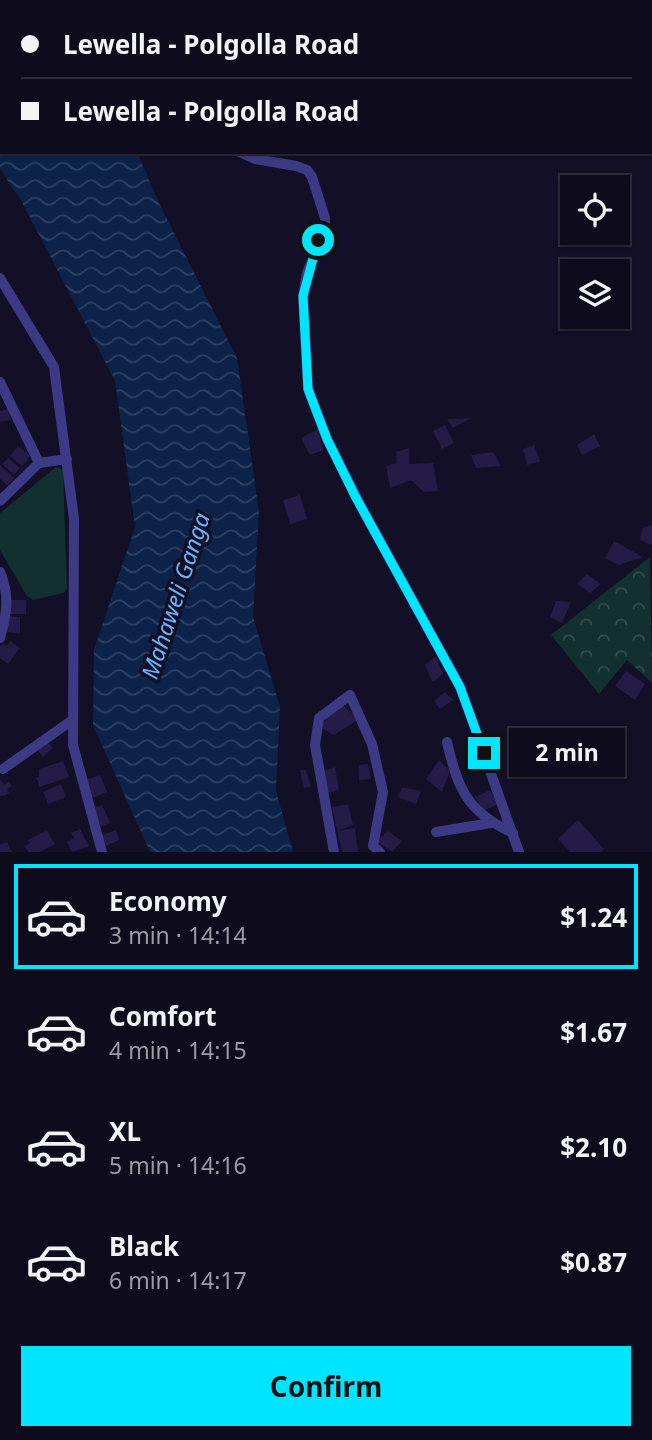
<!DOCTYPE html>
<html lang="en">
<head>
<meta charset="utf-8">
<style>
	:root { --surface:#0e0b1c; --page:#1c1929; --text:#f1f3f6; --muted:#9b9ba3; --line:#2e2b3b; --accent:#00e5ff }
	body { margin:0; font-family:"Noto Sans",sans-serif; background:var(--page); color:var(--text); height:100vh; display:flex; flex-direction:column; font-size:26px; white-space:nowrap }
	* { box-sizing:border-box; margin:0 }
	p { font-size:23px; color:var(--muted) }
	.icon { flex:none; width:38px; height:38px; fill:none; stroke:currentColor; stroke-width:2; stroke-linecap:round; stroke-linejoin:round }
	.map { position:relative; height:852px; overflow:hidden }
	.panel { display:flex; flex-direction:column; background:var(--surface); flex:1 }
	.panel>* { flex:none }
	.hud { position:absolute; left:0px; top:0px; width:653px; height:154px; box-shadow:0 2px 5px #0004,0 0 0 2px var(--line); display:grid; align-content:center; height:154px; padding:0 21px; background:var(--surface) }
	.controls { position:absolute; left:560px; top:175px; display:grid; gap:14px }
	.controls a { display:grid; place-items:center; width:70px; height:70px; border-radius:0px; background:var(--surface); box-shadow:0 2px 5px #0004,0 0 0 2px var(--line); font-size:35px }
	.end { position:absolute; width:32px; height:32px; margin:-16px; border:9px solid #00e5ff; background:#111; box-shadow:0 0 0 4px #111 }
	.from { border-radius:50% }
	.bubble { position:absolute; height:49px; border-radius:0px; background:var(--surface); box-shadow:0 2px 5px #0004,0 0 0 2px var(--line); font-size:23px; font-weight:700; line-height:49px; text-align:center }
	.hud b { display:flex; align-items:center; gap:24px; height:66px; font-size:26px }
	.hud b+b { border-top:2px solid var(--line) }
	.hud i { width:18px; height:18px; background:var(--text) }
	ul { padding:12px 0 0; list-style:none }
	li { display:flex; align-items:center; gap:21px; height:105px; margin:0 14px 10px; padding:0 7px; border:4px solid transparent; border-radius:0px }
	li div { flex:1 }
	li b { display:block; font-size:26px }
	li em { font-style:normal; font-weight:700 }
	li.active { border-color:var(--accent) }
	li>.icon { width:63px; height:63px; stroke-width:1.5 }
	.cta { display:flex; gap:14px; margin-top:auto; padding:14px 21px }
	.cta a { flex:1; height:80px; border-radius:0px; background:var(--accent); color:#111; font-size:28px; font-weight:700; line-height:80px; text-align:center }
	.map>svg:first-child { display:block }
	.forest { fill:url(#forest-crowns) }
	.park { fill:#12302f }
	.water { fill:url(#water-waves) }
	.building { fill:#241b47 }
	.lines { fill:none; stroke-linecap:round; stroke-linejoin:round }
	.minor { stroke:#3d3a85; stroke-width:10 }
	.route { stroke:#00e5ff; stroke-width:9 }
	.labels { text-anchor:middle; stroke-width:7; stroke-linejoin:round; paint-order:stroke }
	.water-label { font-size:23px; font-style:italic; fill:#62b6ff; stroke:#130f26 }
</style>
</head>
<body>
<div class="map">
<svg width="652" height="852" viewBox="0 0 652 852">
	<defs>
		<pattern id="forest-crowns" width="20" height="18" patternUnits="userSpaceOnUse" patternTransform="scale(1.75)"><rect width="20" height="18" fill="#12302f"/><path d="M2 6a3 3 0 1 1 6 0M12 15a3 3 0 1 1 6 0" fill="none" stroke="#344d4e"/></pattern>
		<pattern id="water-waves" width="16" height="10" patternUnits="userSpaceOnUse" patternTransform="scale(1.75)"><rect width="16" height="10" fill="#0c2248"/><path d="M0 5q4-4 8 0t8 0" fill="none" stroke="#2f4163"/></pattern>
	</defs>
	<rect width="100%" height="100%" fill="#130f26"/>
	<path class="forest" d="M650,557L652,683L627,660L599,694L551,635Z"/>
	<path class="park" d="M56,467L63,470L67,588L64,593L33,600L27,596L0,550V513Z"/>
	<path class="water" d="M0,0L73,2H2V152H137L158,201L237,358L259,511L253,617L280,707L276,791L293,852H150L93,725L94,650L135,527L115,381L22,202L0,169Z"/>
	<g class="building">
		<path d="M8,409L11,420L0,422V411Z"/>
		<path d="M471,418L453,428L447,419Z"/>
		<path d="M445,425L454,443L442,449L433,431Z"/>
		<path d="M318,429L323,450L310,455L301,438Z"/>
		<path d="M594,434L600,446L582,455L577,445Z"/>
		<path d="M534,445L540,461L527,465L523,449Z"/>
		<path d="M18,446L30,456L22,466L10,456Z"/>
		<path d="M409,448V464L433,463L438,491L424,492L411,480L390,488L386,466L397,463L396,452Z"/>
		<path d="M493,452L501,466L476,468L471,455Z"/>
		<path d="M8,458L20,468L14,475L2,464Z"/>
		<path d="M0,465L14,478L7,485L0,479Z"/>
		<path d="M300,495L307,519L290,524L283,500Z"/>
		<path d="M652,525V545L640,540L642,528Z"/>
		<path d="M614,541L643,557L619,565L605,558Z"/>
		<path d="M587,574L601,584L590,593L577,584Z"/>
		<rect x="10" y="600" width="16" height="14"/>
		<path d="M556,601L571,602L562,623L550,617Z"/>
		<path d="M9,616L20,617V634L7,632Z"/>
		<path d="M11,641L20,648L8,664L0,658V647L3,643L6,646Z"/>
		<path d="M436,656L443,674L433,682L425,665Z"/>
		<path d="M626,671L645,684L635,700L615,686Z"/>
		<path d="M445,692L453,700L440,709L434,701Z"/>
		<path d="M340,703L359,719L334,735L320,727Z"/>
		<path d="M46,741L53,748L43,757L37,749Z"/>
		<path d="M439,760L450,771L442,792L426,779Z"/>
		<path d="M63,761L69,777L40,787L36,778L39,777V769Z"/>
		<path d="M368,764L371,779L359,780V765Z"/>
		<path d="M335,767L339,790L326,794L323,771Z"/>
		<path d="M300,770H306L311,787L304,788Z"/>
		<path d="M100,775L107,792L92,798L85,780Z"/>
		<path d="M0,779L4,785L9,781L12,786L7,789L9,793L6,795L0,796Z"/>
		<path d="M61,784L66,797L48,804L43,792Z"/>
		<path d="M402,787L421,791L416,804L398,797Z"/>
		<path d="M490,790L499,804L483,811L475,797Z"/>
		<path d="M348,804L353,825L337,831L355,828L358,852H342L332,807Z"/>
		<path d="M102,805L110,823L101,827L93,808Z"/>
		<path d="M578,820L604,849L601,852H570L558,839Z"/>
		<path d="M80,829L89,846L72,852L67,842L74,838L71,833Z"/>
		<path d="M47,830L55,844L40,852H28L25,846L30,843L28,840Z"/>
		<path d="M116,830L119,840L106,846L102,835Z"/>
		<path d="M388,831L402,841L392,852L377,841Z"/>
		<path d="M7,842L12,852H0V845Z"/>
	</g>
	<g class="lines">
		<g class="minor">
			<path d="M157,0L159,2"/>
			<path d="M239,152L255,159L296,166L307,170L312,177L325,218V229L307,273L303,296L308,389L327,439L365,514L460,687L519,852"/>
			<path d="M0,278L54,367L74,519L73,745L102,852"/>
			<path d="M0,382L39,463"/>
			<path d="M0,501L39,463L67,459"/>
			<path d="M0,572C10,595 7,614 0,638"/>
			<path d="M447,742C458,789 467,812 513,833"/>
			<path d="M3,769L71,721"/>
			<path d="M436,832L491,823"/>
			<path d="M334,852L315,745L319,718L350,695L372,744L383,792L373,846L380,852"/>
		</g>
	</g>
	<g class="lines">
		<path class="route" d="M318,240L303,296L308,389L327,439L355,496L460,687L484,753"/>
	</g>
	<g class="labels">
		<g class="water-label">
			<text transform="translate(176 596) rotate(-72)" y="8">Mahaweli Ganga</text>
		</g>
	</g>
</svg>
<div class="controls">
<a><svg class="icon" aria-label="locate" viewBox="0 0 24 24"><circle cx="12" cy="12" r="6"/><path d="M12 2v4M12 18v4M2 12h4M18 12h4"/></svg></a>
<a><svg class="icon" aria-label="layers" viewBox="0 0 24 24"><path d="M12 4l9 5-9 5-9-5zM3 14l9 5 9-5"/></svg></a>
</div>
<i class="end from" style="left:318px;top:240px"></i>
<i class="end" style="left:484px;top:753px"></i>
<div class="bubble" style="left:509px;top:728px;width:116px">2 min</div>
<div class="hud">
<b><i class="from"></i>Lewella - Polgolla Road</b>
<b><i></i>Lewella - Polgolla Road</b>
</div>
</div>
<section class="panel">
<ul>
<li class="active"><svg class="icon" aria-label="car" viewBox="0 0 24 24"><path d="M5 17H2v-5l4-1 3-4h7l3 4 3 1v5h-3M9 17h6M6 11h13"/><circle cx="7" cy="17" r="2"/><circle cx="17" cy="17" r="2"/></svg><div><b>Economy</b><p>3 min · 14:14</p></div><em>$1.24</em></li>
<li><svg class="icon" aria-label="car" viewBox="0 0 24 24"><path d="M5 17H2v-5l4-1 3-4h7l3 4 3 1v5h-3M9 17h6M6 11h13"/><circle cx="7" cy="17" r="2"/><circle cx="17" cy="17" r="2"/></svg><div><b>Comfort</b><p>4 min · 14:15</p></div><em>$1.67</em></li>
<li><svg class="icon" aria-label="car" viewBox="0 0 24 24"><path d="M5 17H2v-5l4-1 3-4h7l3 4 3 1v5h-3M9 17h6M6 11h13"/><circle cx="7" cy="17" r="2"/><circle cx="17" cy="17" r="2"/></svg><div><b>XL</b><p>5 min · 14:16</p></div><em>$2.10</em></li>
<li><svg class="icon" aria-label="car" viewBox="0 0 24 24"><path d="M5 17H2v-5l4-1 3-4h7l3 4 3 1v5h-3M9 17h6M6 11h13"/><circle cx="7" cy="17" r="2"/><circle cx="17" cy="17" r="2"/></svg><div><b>Black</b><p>6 min · 14:17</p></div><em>$0.87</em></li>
</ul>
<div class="cta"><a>Confirm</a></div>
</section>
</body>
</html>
